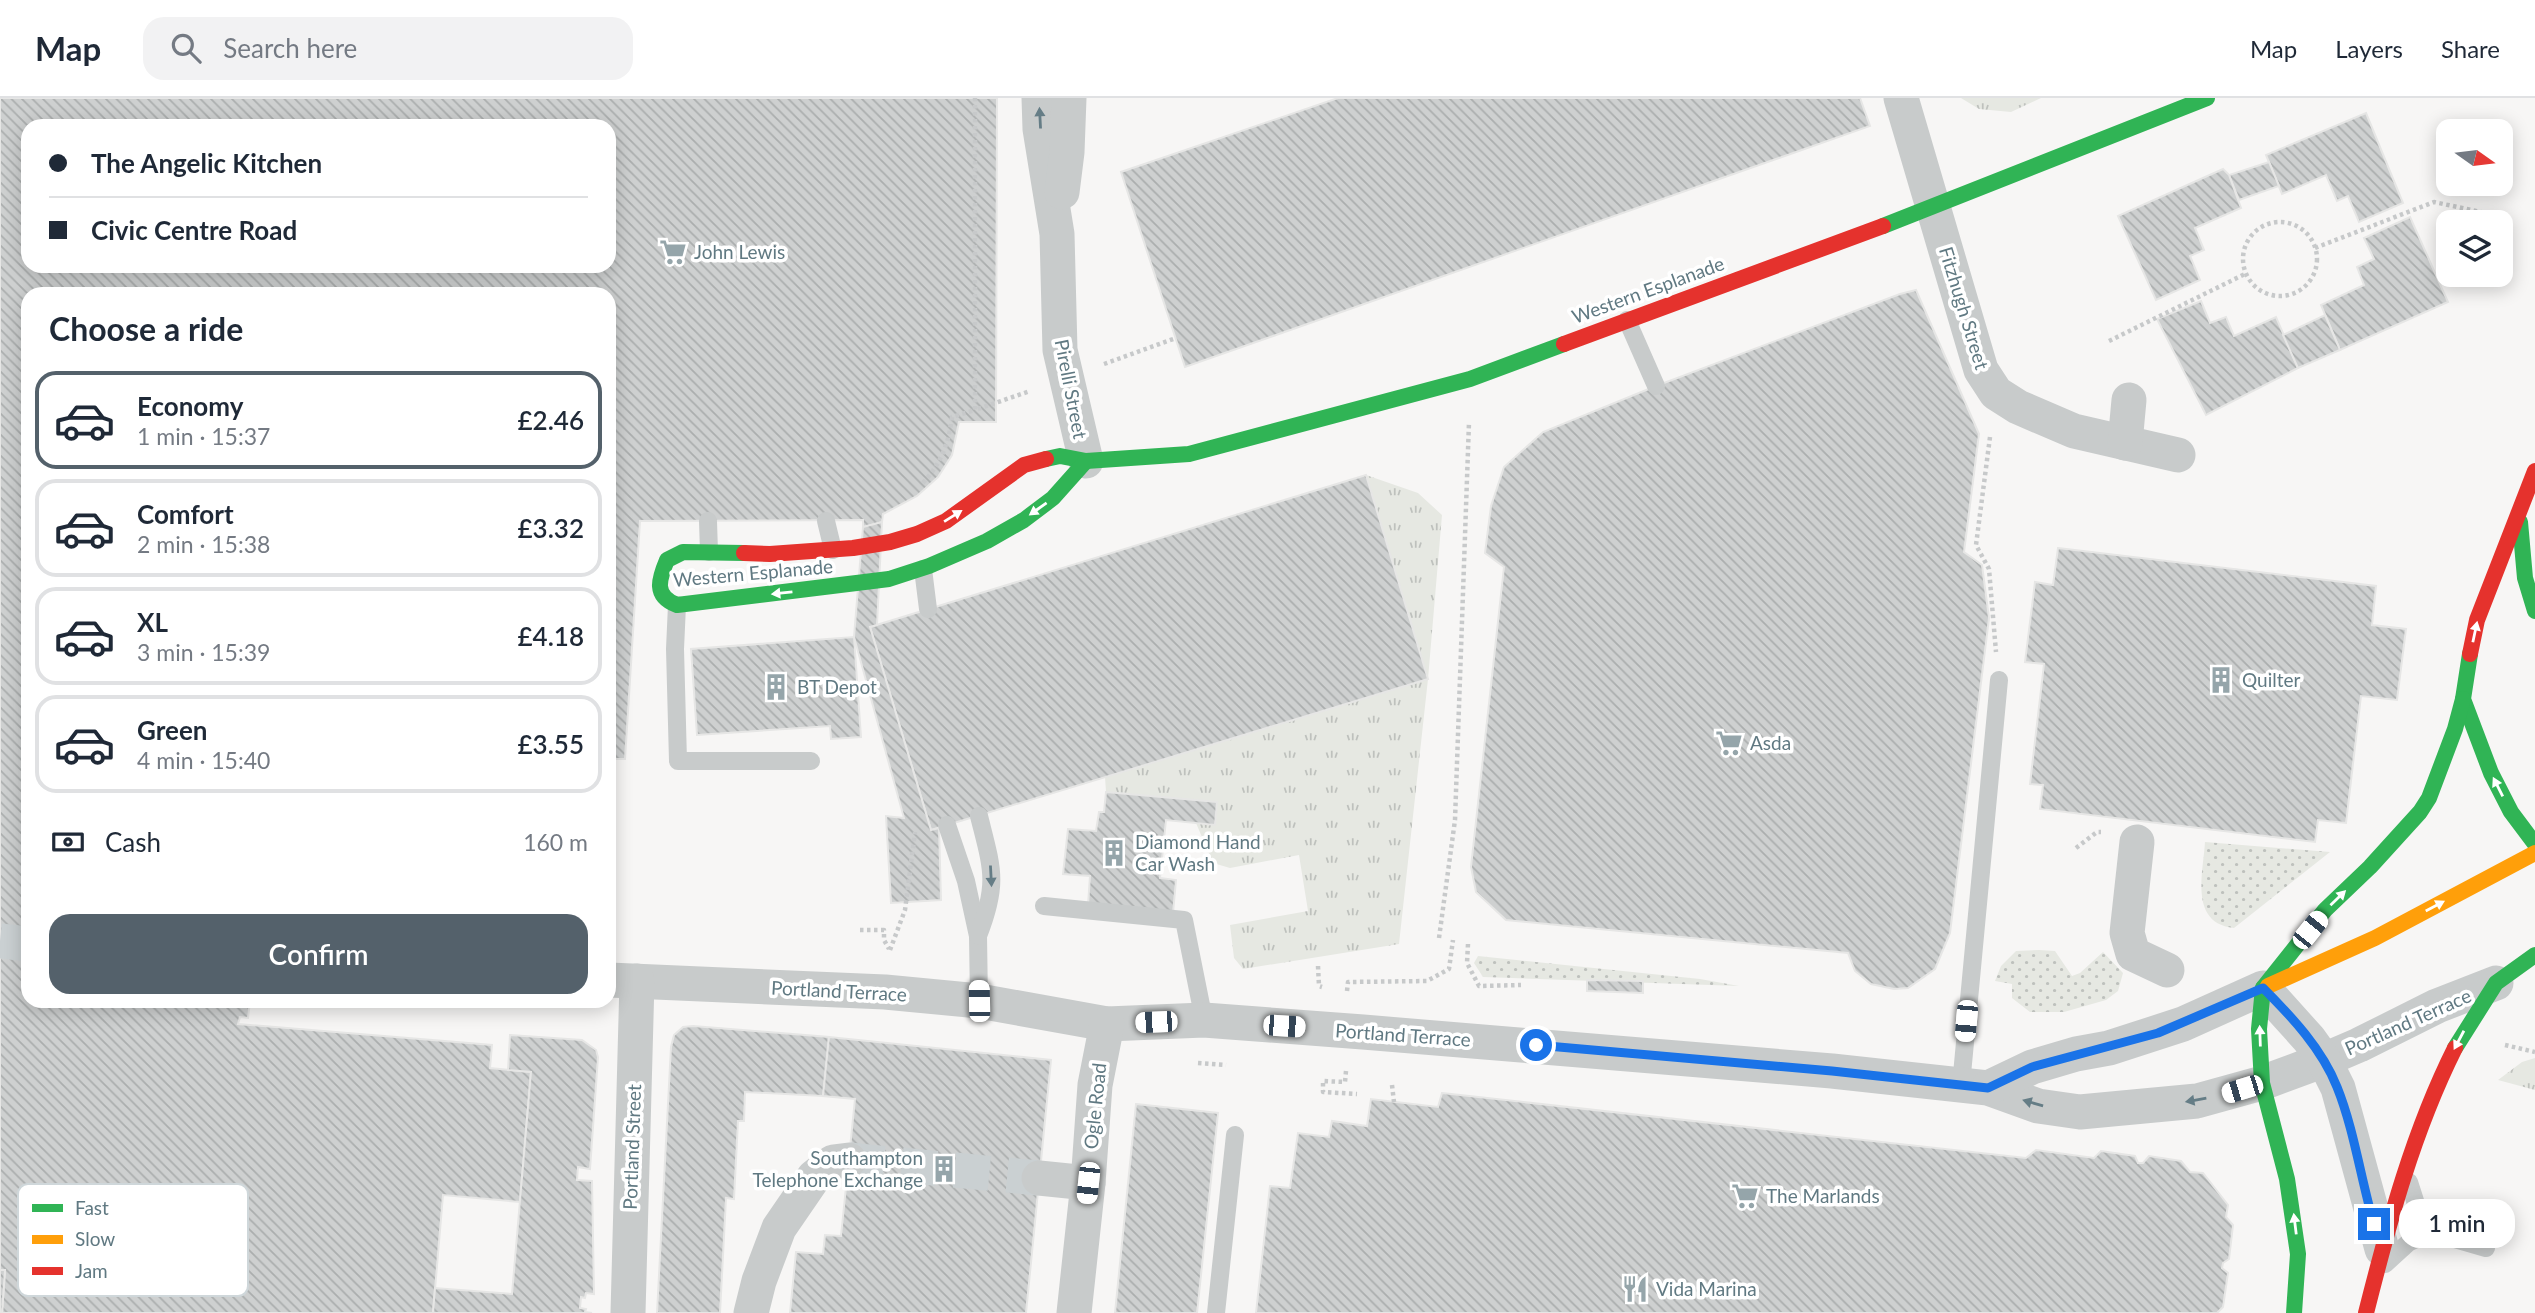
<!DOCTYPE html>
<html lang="en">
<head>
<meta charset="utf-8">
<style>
	:root { --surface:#fff; --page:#f2f2f3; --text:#1f2937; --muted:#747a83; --line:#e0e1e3; --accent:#54616b }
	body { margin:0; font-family:Lato,sans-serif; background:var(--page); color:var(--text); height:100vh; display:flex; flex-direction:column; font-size:26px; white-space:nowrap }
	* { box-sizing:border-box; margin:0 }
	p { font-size:23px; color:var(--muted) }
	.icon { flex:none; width:38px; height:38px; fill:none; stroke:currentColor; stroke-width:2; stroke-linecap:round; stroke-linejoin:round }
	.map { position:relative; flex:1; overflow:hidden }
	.drawer { position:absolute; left:21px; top:189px; width:595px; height:721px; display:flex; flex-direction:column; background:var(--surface); border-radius:21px; box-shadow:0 4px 18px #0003 }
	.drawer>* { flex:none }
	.hud { position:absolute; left:21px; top:21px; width:595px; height:154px; border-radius:21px; box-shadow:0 4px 18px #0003; display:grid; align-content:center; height:154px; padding:0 28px; background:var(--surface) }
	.needle { width:46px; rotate:104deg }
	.fabs { position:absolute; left:2436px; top:21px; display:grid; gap:14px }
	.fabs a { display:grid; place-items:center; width:77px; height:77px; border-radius:14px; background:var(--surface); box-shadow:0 4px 18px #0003; font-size:35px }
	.end { position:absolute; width:32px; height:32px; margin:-16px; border:9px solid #1a73e8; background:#fff; box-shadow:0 0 0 4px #fff }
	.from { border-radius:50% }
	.bubble { position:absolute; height:49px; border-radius:21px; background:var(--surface); box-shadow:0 4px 18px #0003; font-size:23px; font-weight:600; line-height:49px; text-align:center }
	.car { position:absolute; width:21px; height:42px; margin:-21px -10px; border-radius:9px; box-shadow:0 0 5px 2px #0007; background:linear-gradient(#fff 24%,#345 0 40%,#fff 0 76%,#345 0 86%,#fff 0) }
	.hud b { display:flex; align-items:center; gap:24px; height:66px; font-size:26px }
	.hud b+b { border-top:2px solid var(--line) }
	.hud i { width:18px; height:18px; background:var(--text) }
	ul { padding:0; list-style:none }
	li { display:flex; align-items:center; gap:21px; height:98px; margin:0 14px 10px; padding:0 14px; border:4px solid var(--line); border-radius:21px }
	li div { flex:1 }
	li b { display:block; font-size:26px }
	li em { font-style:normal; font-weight:600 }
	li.on { border-color:var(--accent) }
	li>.icon { width:63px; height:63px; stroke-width:1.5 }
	h2 { padding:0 28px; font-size:32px; line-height:84px }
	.pay { display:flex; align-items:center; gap:18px; height:77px; padding:0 28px; font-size:26px }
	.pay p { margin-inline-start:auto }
	.primary-button { display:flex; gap:14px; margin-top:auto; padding:14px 28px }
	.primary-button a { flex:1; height:80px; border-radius:21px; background:var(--accent); color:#fff; font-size:28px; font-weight:600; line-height:80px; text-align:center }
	header { display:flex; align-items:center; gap:42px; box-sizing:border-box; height:98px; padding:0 35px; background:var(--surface); border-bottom:2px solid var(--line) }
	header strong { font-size:33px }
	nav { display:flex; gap:38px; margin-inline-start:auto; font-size:24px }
	.search { width:490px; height:63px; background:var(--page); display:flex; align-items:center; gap:18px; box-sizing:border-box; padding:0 24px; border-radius:21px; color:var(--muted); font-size:26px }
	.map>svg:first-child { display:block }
	.grass { fill:url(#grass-tufts) }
	.park { fill:url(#park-dots) }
	.building { fill:url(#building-back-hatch); stroke:#e6e6e5; stroke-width:2; fill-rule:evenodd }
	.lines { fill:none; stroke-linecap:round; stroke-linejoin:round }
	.street-tunnel { stroke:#cad0d2; stroke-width:35; stroke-dasharray:35 18; stroke-linecap:butt }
	.path { stroke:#c7c9ca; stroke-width:4.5; stroke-dasharray:3.5 3.5; stroke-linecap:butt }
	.lane { stroke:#c8cbcb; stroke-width:18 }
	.street { stroke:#c8cbcb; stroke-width:35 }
	.fast { stroke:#30b455; stroke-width:16 }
	.slow { stroke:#ff9f0a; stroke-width:16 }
	.jam { stroke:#e5322d; stroke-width:16 }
	.oneway { fill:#657d86 }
	.oneway2 { fill:#fff }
	.route { stroke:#1a73e8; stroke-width:9 }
	.labels { text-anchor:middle; stroke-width:7; stroke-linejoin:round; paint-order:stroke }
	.poi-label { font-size:19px; fill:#607982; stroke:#fff; text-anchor:start }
	.street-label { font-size:19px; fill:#607982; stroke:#fff }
	.key { fill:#fff; stroke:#cfd7da; stroke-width:2 }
	.key-label { font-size:19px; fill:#607982 }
</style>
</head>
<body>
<header>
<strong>Map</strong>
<div class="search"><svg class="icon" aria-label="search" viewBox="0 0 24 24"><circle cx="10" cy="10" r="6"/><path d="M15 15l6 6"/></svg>Search here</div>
<nav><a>Map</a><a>Layers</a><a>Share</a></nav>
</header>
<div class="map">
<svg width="2535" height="1215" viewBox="0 0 2535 1215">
	<defs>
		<pattern id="grass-tufts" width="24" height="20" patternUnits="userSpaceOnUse" patternTransform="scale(1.75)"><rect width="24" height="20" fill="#e6e8e2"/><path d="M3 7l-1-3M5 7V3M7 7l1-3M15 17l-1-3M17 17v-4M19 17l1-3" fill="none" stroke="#bec1bd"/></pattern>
		<pattern id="park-dots" width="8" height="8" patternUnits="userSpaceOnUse" patternTransform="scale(1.75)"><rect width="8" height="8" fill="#e6e8e2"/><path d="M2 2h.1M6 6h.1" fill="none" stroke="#bec1bd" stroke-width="1.8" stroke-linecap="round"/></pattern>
		<pattern id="building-back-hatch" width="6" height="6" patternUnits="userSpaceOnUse" patternTransform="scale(1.75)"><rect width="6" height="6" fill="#ced0d0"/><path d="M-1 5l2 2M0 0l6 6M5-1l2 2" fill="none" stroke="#abaeae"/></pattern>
	</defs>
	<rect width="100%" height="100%" fill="#f7f6f5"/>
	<g class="grass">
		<path d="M1961,0H2041L2011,14L1979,11Z"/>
		<path d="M1366,377L1418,395L1442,417L1428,581L1399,846L1243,871L1234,860L1230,827L1308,813L1299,757L1230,770L1213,765L1196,725L1215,727L1217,704L1106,694L1105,679L1428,581Z"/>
		<path d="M2535,960V992L2498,982L2522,964Z"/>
	</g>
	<g class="park">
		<path d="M2205,744L2330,754L2234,830C2189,825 2203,776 2205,744Z"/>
		<path d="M2039,852L2055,853L2072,878L2080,875L2103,854L2123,875L2118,893L2106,902L2064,914H2030L2012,900V886L1995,883L2001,868L2016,853Z"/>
		<path d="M1478,858L1700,881L1739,888L1483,879L1474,865Z"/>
	</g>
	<g class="building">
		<path d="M0,0H997L996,324H959L952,357L938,379L917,398L883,416L882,424L875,426L863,429V422L640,423L625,661H609V196H28V903H250L248,920L240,919L238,926L492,947L490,970L531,974L520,1104L443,1097L433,1215H2L5,1172H0ZM28,28H609V168H28Z"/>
		<path d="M1338,0H1860L1870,28L1185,269L1121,74Z"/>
		<path d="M2366,15L2403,105L2359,124L2348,98L2337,103L2326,77L2282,96L2266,57Z"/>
		<path d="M2269,64L2279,88L2239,102L2229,77Z"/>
		<path d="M2223,71L2229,77L2241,110L2195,130L2204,152L2190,158L2200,182L2156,202L2118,118Z"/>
		<path d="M2410,119L2448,204L2340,252L2321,207L2364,187L2357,169L2374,161L2364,140Z"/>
		<path d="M1916,192L1979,336L1964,454L1982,467L1989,520L1950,835L1935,871L1908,890L1894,891L1871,886L1855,873L1848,855L1506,822L1476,794L1471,769L1504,469L1485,455L1491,408L1504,369L1543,334L1656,288L1900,196Z"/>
		<path d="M2201,203L2210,225L2226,219L2234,238L2276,219L2298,270L2206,317L2157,221Z"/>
		<path d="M2325,217L2340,252L2298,270L2283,237Z"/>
		<path d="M1366,377L1428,581L931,732L870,529Z"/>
		<path d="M882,424L877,527L870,529L931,732L939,730L941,802L891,805L886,718L904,720L854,539L863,429Z"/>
		<path d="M2058,450L2376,488L2372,527L2406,531L2397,602L2361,598L2346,725L2318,722L2315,744L2040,711L2043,687L2030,686L2044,566L2025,564L2035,484L2053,487Z"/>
		<path d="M854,539L861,639L831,641L830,628L697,637L691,551Z"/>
		<path d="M1106,694L1217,704L1215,727L1166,722L1160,780L1176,782L1173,815L1088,807L1090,778L1063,776L1068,731L1096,733L1099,714H1104Z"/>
		<path d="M609,729H615L610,823H609Z"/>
		<path d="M1587,882L1643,883V895L1587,893Z"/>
		<path d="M693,928L829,939L823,998L745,994L744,1023H738L734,1101L726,1100L720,1215H657L671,949L674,937L683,929Z"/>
		<path d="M510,937L582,942L596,952L598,959L590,1071L578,1069L577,1082L592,1083L594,1196L586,1195L585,1200L581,1199L580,1210L586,1211L585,1214L592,1215H433L435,1190L512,1196L531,974L508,972Z"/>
		<path d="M829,939L1051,962L1026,1215H790L796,1154L823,1156L825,1137L841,1138L855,1001L823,998Z"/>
		<path d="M1442,995L2026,1060L2036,1052L2094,1060L2101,1053L2135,1058L2138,1065H2143L2149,1058L2181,1063L2190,1074L2203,1075L2228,1107L2226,1119L2233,1127L2229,1161L2223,1165L2222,1170L2228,1175L2223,1209L2217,1215H1256L1270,1088L1290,1090L1298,1035L1329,1039L1332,1023L1367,1028L1371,1001L1438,1009Z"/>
		<path d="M1136,1006L1218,1015L1197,1215H1115Z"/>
		<path d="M0,1172H5L2,1215H0Z"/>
	</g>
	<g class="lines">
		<g class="street-tunnel">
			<path d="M0,843L28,846"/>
			<path d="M849,1062L1039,1080"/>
		</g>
		<g class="path">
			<path d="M975,0V312L1030,293"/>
			<circle cx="2280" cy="161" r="37"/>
			<path d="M2315,150L2434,104L2509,120"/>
			<path d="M2109,243L2245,176"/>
			<path d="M1104,266L1176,240"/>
			<path d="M1990,339L1976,447L1989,471L1996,554"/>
			<path d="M923,385C941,365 949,345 952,319L975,312"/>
			<path d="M2076,750L2097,734H2101"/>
			<path d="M860,832H884V842L889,851"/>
			<path d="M1439,840L1455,722L1469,324"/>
			<path d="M1468,846L1467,865L1479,888L1521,887"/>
			<path d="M890,852L905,812L915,734"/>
			<path d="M1318,868L1319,888L1322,889"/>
			<path d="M1347,893L1348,884L1427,883L1449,871L1453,842"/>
			<path d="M2505,947L2535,954"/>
			<path d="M1198,965L1226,967"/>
			<path d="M1346,973L1345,984L1323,983V994L1357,996"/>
			<path d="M1392,987L1394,1004"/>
		</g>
		<g class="lane">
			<path d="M1627,222L1656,288"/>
			<path d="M708,423L709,454"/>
			<path d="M826,423L833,452"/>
			<path d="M923,471L928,511"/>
			<path d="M677,507L675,551L678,663H811"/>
			<path d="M947,727L966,783L978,838L979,903"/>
			<path d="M1044,808L1184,822L1204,922"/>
			<path d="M978,838C999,785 992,770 979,718"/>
			<path d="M1961,987L1999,582"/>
			<path d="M2409,1084L2418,1112L2431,1134"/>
			<path d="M2385,1166L2408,1145L2431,1134L2486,1150"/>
			<path d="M1216,1215L1235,1037"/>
		</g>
		<g class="street">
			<path d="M1039,0L1040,31L1057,136L1060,252L1086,363"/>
			<path d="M1901,0L1981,272L1996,295L2018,309L2074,333L2178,357"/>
			<path d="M1062,94L1067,54L1069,0"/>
			<path d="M2125,345L2129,302"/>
			<path d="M2137,744L2127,835L2133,856L2167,872"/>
			<path d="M609,882L885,894L979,903L1107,926L1204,922L1363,934L1832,973L1988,990L2038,1008L2080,1014L2197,1003L2262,985L2324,962L2359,947L2437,908L2496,885"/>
			<path d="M1988,990L2032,969L2076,956L2109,950L2183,926L2263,890L2309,941L2324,962L2338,990L2382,1151"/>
			<path d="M1039,1080L1088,1085"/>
			<path d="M628,1215L637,883"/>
			<path d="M751,1215L759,1183L779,1130L814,1079L833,1064L849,1062"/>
			<path d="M1074,1215L1088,1085L1095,987L1107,926"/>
		</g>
		<g class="fast">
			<path d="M1883,128L2207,0"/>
			<path d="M1046,361L1060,358L1086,363L1189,356L1470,281L1564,246"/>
			<path d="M2520,424L2525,480L2535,513"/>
			<path d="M744,455L683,454L667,462C659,481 653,498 677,507L889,481L929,468L987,443L1024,422L1053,400L1086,363"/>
			<path d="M2470,556L2463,601L2491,675L2511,714L2535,746"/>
			<path d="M2263,890L2325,812L2370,769L2420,714L2429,700L2455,631L2463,601"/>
			<path d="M2263,890L2259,931L2262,985L2287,1081L2298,1156L2294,1215"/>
			<path d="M2455,950L2496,885L2535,857"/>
		</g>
		<path class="slow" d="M2268,888L2375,840L2535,755"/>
		<g class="jam">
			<path d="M1564,246L1883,128"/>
			<path d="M744,455L770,456L853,450L890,444L917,436L946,423L1024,367L1046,361"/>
			<path d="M2470,556L2477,522L2535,373"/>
			<path d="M2366,1215C2389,1124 2413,1034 2455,950"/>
		</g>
	</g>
	<defs><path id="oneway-solid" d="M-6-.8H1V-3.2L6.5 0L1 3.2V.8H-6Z" transform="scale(1.75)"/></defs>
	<g class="oneway">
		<use href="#oneway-solid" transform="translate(1040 20) rotate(-93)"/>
		<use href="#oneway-solid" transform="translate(991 778) rotate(87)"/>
		<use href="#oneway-solid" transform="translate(2196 1002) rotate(170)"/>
		<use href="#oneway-solid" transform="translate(2033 1005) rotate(-164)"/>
	</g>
	<g class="oneway2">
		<use href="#oneway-solid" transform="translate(1038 411) rotate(145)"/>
		<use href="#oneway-solid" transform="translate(953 418) rotate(-32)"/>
		<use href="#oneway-solid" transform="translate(782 495) rotate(174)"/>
		<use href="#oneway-solid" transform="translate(2475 534) rotate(-78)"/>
		<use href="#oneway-solid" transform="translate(2498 689) rotate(-117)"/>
		<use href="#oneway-solid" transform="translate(2338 800) rotate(-44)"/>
		<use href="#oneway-solid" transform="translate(2435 808) rotate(-28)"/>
		<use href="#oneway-solid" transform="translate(2260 938) rotate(-92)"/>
		<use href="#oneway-solid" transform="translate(2459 942) rotate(118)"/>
		<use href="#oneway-solid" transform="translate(2295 1126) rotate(-97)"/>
	</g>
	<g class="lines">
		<path class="route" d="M1536,947L1832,973L1988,990L2032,969L2158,935L2263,890C2292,919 2322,951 2337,989C2354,1031 2361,1082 2374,1126"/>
	</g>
	<defs>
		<symbol id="supermarket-bare" viewBox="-9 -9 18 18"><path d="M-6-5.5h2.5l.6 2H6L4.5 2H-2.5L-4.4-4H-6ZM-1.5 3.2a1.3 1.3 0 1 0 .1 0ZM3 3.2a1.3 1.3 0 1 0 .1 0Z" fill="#95a5aa" stroke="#fff" stroke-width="2.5" paint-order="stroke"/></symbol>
		<symbol id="building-bare" viewBox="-9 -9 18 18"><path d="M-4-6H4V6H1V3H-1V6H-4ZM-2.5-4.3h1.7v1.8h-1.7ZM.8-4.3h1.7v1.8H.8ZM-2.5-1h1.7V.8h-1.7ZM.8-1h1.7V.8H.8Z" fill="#95a5aa" stroke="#fff" stroke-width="2.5" paint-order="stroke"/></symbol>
		<symbol id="restaurant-bare" viewBox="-9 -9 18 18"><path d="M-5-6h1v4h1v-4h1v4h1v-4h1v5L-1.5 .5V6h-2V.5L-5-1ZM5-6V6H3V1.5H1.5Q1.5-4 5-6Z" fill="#95a5aa" stroke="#fff" stroke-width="2.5" paint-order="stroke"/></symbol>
	</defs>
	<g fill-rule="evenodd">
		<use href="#supermarket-bare" x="654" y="135" width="38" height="38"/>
		<use href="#building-bare" x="2202" y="563" width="38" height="38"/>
		<use href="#building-bare" x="757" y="570" width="38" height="38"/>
		<use href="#supermarket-bare" x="1710" y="626" width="38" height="38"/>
		<use href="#building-bare" x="1095" y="736" width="38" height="38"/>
		<use href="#building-bare" x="925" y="1052" width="38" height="38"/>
		<use href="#supermarket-bare" x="1726" y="1079" width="38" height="38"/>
		<use href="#restaurant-bare" x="1616" y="1172" width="38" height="38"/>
	</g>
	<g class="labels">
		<g class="poi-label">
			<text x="694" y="161">John Lewis</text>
			<text x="2242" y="589">Quilter</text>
			<text x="797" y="596">BT Depot</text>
			<text x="1750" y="652">Asda</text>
			<text x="1135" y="751">Diamond Hand<tspan x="1135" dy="22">Car Wash</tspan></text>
			<text x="923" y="1067" text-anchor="end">Southampton<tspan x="923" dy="22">Telephone Exchange</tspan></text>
			<text x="1766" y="1105">The Marlands</text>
			<text x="1656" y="1198">Vida Marina</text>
		</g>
		<g class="street-label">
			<text transform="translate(1648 192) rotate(-20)" y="7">Western Esplanade</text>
			<text transform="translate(1964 210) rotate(73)" y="7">Fitzhugh Street</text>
			<text transform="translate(1071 291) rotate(79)" y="7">Pirelli Street</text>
			<text transform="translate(753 475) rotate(-5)" y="7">Western Esplanade</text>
			<text transform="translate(839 893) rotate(3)" y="7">Portland Terrace</text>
			<text transform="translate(2408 924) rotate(-24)" y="7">Portland Terrace</text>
			<text transform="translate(1403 937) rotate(4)" y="7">Portland Terrace</text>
			<text transform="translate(1095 1008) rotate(-84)" y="7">Ogle Road</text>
			<text transform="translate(632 1049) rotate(-88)" y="7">Portland Street</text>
		</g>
	</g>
	<rect x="18" y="1086" width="230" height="112" rx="10" class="key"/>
	<rect x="32" y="1106" width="31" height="8" fill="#30b455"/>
	<rect x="32" y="1137" width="31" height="9" fill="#ff9f0a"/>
	<rect x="32" y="1169" width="31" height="8" fill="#e5322d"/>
	<g class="key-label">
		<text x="75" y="1117">Fast</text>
		<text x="75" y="1148">Slow</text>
		<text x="75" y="1180">Jam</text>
	</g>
</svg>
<div class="fabs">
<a><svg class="needle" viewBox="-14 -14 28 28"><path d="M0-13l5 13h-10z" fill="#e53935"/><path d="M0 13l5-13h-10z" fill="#747a83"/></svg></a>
<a><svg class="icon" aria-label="layers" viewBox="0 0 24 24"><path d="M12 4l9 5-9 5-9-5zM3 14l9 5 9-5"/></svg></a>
</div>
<i class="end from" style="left:1536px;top:947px"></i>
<i class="end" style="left:2374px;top:1126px"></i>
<div class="bubble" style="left:2399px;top:1101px;width:116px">1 min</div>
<i class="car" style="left:2310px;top:832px;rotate:39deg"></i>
<i class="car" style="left:979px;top:903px;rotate:359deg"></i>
<i class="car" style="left:1966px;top:923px;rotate:185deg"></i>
<i class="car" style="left:1156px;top:924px;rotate:268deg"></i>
<i class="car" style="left:1284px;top:928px;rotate:94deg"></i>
<i class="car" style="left:2242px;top:991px;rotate:253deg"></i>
<i class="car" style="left:1088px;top:1085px;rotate:186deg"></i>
<div class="hud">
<b><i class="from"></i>The Angelic Kitchen</b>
<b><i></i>Civic Centre Road</b>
</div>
<section class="drawer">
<h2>Choose a ride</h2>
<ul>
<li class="on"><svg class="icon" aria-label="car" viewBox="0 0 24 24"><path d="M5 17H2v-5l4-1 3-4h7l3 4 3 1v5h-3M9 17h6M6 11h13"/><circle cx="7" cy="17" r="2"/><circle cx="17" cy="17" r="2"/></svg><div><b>Economy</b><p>1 min · 15:37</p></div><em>£2.46</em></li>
<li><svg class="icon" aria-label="car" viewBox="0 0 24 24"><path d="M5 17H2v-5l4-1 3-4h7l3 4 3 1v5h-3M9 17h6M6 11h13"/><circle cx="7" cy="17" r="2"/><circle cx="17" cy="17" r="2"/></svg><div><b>Comfort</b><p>2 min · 15:38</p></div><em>£3.32</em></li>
<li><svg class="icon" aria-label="car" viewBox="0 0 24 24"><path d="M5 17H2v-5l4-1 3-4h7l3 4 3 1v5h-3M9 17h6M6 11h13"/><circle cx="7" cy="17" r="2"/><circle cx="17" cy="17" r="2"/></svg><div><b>XL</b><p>3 min · 15:39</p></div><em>£4.18</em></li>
<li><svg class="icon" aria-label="car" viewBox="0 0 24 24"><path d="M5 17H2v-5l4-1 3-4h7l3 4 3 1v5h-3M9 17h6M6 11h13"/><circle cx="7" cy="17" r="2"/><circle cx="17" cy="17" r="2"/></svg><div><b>Green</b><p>4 min · 15:40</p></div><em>£3.55</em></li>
</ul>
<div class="pay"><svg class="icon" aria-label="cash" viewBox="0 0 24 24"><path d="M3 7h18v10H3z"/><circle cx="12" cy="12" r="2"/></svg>Cash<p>160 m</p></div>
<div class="primary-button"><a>Confirm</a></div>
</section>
</div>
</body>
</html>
